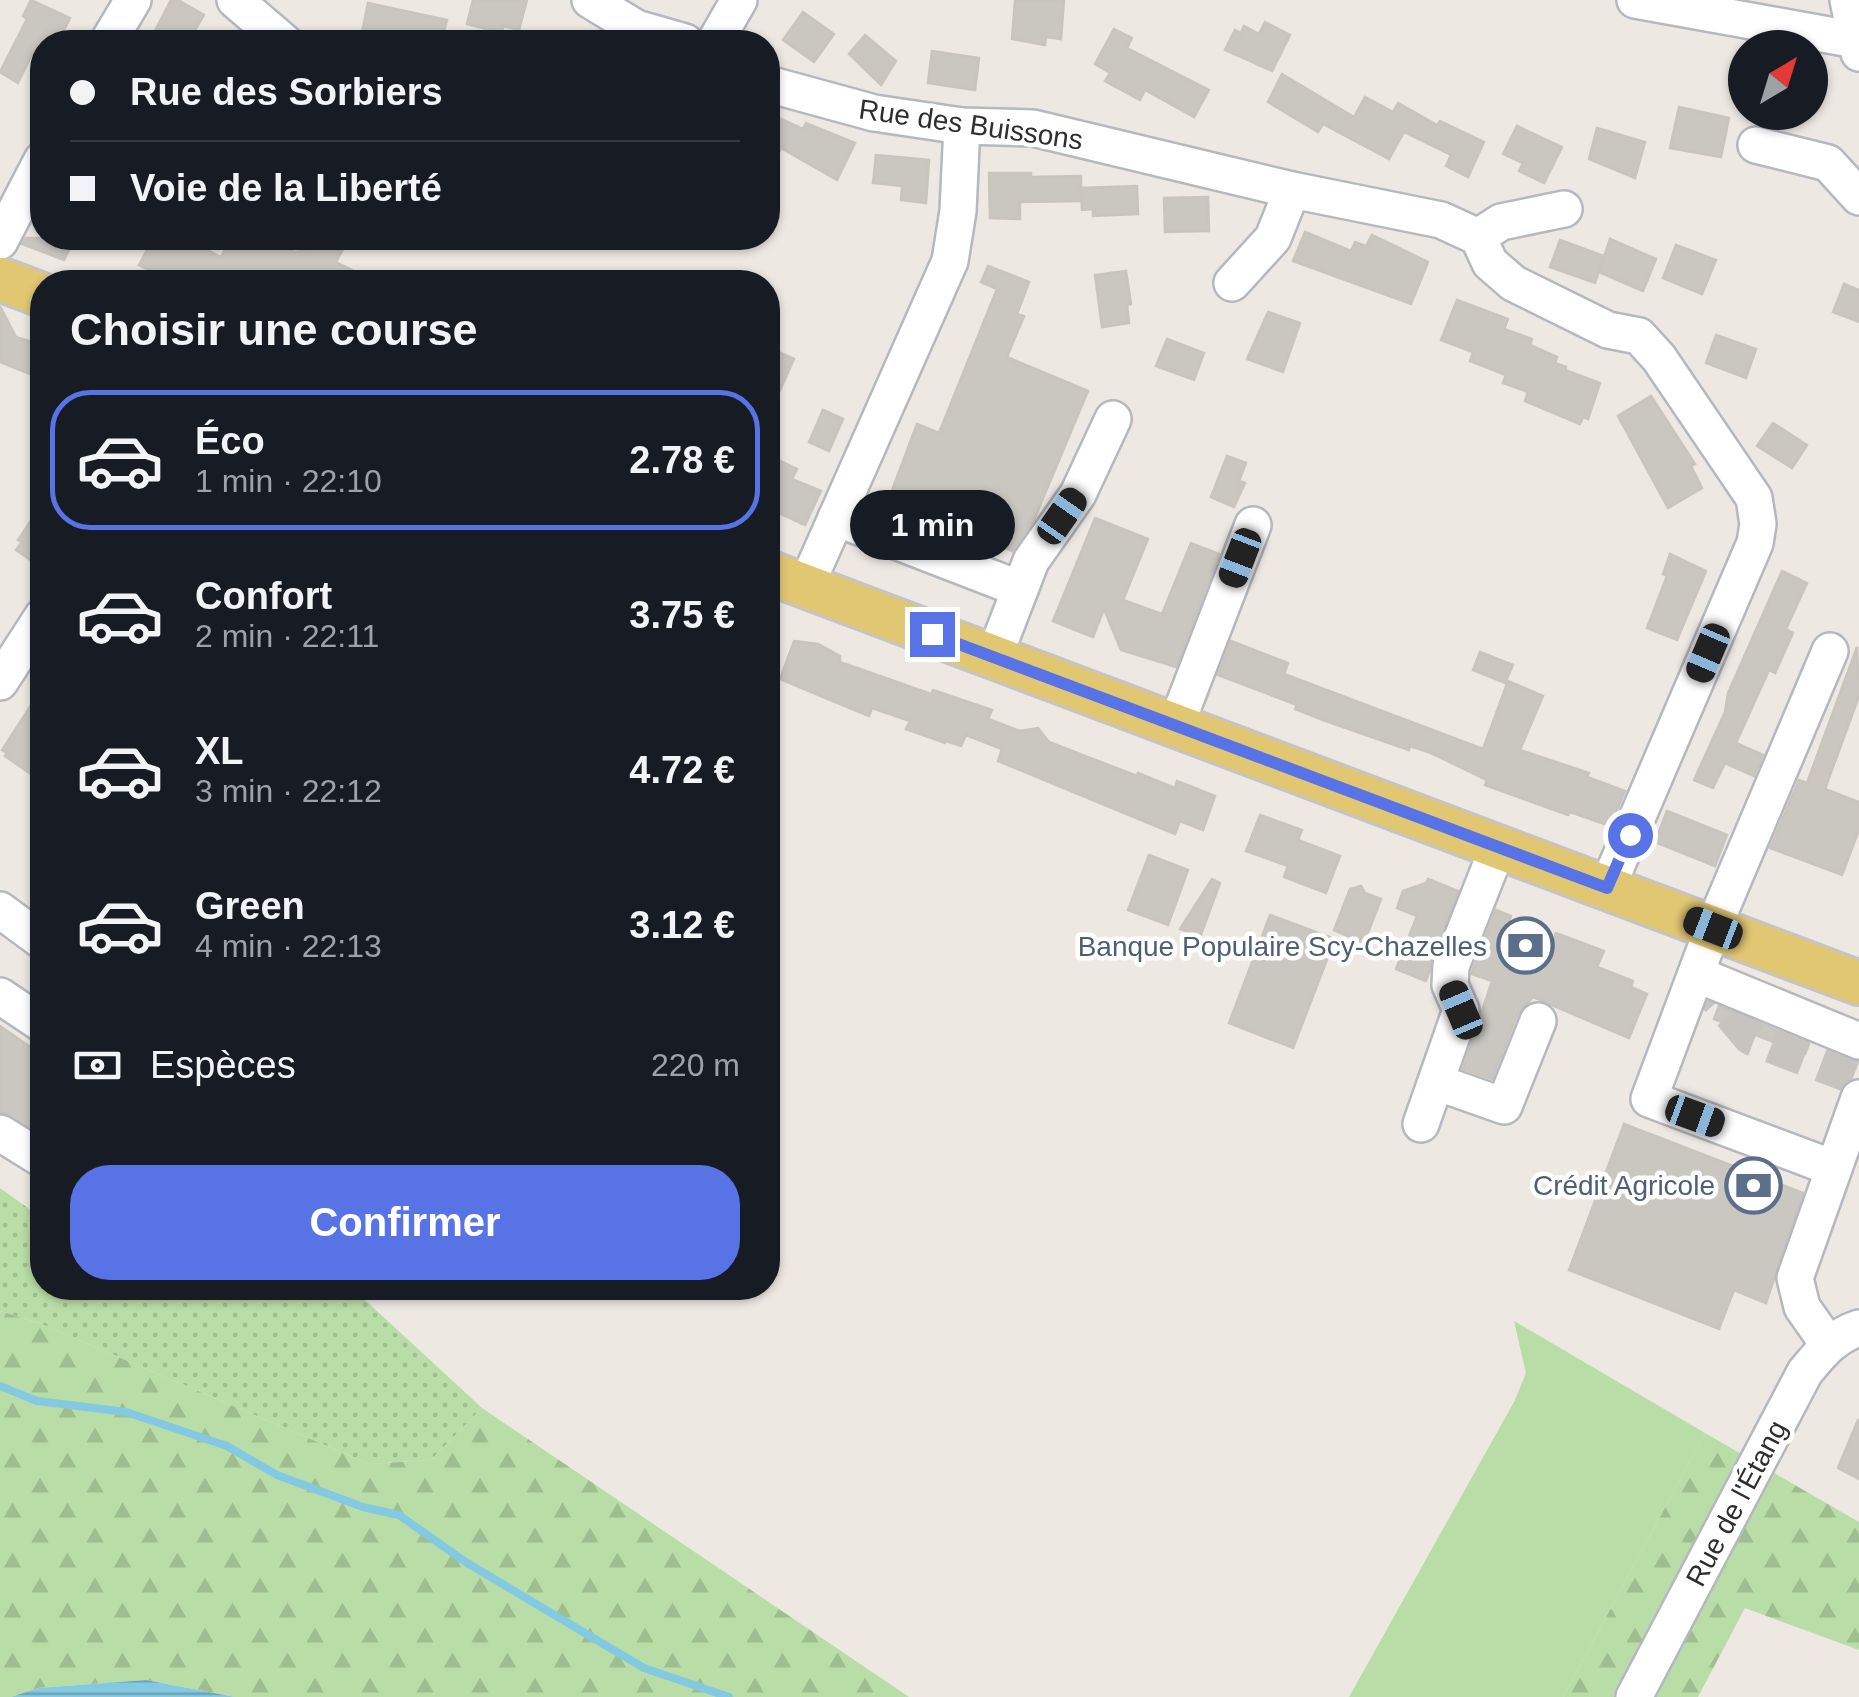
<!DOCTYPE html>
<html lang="fr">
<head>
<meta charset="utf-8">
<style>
	:root { --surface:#171b24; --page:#20242c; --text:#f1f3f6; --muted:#9ea1a6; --line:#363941; --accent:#5773e6 }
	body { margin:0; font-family:Arial,sans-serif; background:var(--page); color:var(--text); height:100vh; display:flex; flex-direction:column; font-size:38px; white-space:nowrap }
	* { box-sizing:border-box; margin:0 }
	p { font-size:32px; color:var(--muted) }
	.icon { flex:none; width:55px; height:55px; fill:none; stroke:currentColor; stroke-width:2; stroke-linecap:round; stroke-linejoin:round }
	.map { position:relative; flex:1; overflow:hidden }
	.details { position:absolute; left:30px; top:270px; width:750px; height:1030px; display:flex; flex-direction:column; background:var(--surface); border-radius:40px; box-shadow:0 2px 8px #0004 }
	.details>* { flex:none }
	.banner { position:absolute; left:30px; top:30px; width:750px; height:220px; border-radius:40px; box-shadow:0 2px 8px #0004; display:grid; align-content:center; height:220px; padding:0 40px; background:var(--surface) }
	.needle { width:65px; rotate:38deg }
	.fabs { position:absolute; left:1728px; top:30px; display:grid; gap:20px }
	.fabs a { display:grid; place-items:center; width:100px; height:100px; border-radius:50%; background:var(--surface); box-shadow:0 2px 8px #0004; font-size:50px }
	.end { position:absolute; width:45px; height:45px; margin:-22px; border:12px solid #5773e6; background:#fff; box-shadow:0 0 0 5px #fff }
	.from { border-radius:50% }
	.bubble { position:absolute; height:70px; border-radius:35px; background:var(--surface); box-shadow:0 2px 8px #0004; font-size:32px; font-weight:600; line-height:70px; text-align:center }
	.car { position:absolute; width:30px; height:60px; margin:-30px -15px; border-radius:12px; box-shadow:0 0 8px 2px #0007; background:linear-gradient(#222 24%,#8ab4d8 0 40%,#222 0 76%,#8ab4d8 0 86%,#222 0) }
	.banner b { display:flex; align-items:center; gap:35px; height:95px; font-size:38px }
	.banner b+b { border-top:2px solid var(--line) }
	.banner i { width:25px; height:25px; background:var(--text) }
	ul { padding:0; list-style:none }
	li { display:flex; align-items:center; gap:30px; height:140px; margin:0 20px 15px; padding:0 20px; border:5px solid transparent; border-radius:40px }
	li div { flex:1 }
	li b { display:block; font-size:38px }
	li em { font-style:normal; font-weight:600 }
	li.on { border-color:var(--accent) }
	li>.icon { width:90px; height:90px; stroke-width:1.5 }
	h2 { padding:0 40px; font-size:45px; line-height:120px }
	.pay { display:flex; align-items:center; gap:25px; height:110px; padding:0 40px; font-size:38px }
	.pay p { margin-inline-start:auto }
	.button { display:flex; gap:20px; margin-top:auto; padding:20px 40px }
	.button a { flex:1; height:115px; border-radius:40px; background:var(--accent); color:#fff; font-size:40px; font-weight:600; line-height:115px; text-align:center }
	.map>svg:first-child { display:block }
	.grass { fill:url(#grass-dots) }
	.forest { fill:url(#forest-firs) }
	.garden { fill:#b9dda6 }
	.water { fill:url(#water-rules) }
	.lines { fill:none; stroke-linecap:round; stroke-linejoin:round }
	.stream { stroke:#83c9e2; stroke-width:8 }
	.building { fill:#cac6c0; stroke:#c9c4bc; stroke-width:2.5 }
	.minor-tunnel { stroke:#c7c3be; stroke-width:35; stroke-dasharray:35 18; stroke-linecap:butt }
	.minor-casing { stroke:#b5b8c0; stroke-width:40 }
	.major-casing { stroke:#c4c4c4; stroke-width:48 }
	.minor { stroke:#fff; stroke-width:35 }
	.major { stroke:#e2c773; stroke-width:42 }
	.route { stroke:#5773e6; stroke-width:12 }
	.labels { text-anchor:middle; stroke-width:9; stroke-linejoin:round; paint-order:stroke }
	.street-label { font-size:28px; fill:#2e2e2e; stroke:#fff }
	.service-label { font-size:28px; fill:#4e5e75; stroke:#fff; text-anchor:end }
</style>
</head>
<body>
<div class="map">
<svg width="1859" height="1697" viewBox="0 0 1859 1697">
	<defs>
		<pattern id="grass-dots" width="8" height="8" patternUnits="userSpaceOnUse" patternTransform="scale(2.5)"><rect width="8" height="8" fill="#b9dda6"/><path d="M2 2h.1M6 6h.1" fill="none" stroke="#9fbe8f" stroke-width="1.8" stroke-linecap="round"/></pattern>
		<pattern id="forest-firs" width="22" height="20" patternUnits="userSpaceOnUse" patternTransform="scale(2.5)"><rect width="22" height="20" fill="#b9dda6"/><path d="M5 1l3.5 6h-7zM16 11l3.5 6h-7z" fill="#9fbe8f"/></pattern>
		<pattern id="water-rules" width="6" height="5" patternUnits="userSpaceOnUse" patternTransform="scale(2.5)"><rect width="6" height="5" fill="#83c9e2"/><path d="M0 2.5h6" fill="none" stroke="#6ca4b8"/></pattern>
	</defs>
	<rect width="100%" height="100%" fill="#ede8e2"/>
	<path class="grass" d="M0,1188L42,1218V1288H352L482,1408L431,1460L369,1464L39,1323L0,1311Z"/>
	<g class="forest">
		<path d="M0,1311L39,1323L369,1464L431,1460L482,1408L909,1697H235L146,1680L38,1688L11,1697H0Z"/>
		<path d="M1705,1433L1859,1522V1650L1745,1608L1698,1697H1563Z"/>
	</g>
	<path class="garden" d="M1514,1321L1705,1433L1563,1697H1349L1514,1402L1526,1373Z"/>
	<path class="water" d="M146,1680L235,1697H11L38,1688Z"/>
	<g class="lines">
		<path class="stream" d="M0,1386L37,1401L126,1412L227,1446L277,1475L363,1507L399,1515L467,1563L644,1668L729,1697"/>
	</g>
	<g class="building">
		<path d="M31,0L70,18L58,42H42V57L33,52L18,83L0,72L27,19L23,16Z"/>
		<path d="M171,0H178L204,15L188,42H149Z"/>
		<path d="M473,0H527L519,30L503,26L502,33L467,24Z"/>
		<path d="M1015,0H1064L1061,39L1046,37L1045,45L1012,39Z"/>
		<path d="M368,3L447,20L441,42H360Z"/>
		<path d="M803,12L834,34L814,62L783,40Z"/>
		<path d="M1265,22L1290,35L1272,71L1225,50L1235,30L1241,33L1244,26L1259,34Z"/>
		<path d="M1114,29L1132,38L1127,48L1209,90L1194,117L1145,90L1140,100L1105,81L1110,73L1095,64Z"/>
		<path d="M865,35L896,61L881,85L849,54Z"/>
		<path d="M932,51L979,58L975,90L928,83Z"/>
		<path d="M1282,74L1354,117L1365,97L1393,112L1398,103L1437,125L1440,121L1484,142L1468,177L1446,166L1451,155L1404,132L1389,159L1323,124L1318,132L1268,102Z"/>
		<path d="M1679,107L1729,118L1721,157L1670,148Z"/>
		<path d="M781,119L803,129L806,123L855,143L837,180L781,148L768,176V122L778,126Z"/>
		<path d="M1517,126L1562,147L1544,183L1519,171L1523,163L1503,154Z"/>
		<path d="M1597,128L1645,142L1635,178L1589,159Z"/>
		<path d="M876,155L929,160L926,203L901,200L902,186L873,183Z"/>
		<path d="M989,173H1031V177L1081,176V201L1020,202V219L990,218Z"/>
		<path d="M1137,186L1138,214L1093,216V209L1082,210L1081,188Z"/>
		<path d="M1208,197L1209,231L1165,232L1164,198Z"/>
		<path d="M1305,232L1351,251L1355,242L1366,246L1372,235L1428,262L1411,304L1293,261Z"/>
		<path d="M26,238H75L64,260L22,244Z"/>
		<path d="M153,238H184L221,257L231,238H241L262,249L268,238L295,252L346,244L336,262L376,282H171L139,265Z"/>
		<path d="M1610,239L1656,259L1643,291L1599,272Z"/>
		<path d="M1560,240L1604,256L1595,283L1550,267Z"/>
		<path d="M1676,245L1716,260L1702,294L1663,278Z"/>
		<path d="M988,266L1029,282L1017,314L1024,316L1007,357L1088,391L1034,520L1012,551L888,501L917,424L939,433L997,289L981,282Z"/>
		<path d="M1126,271L1131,304L1127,305L1129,323L1102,327L1095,275Z"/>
		<path d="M1844,284L1859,290V322L1833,312Z"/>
		<path d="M1457,300L1508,319L1504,329L1532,339L1530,345L1557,357L1555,363L1566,367L1565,370L1600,383L1588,419L1583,417L1580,424L1525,401L1528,392L1503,383L1506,375L1470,361L1473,352L1441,340Z"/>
		<path d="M0,306L16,337L42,345V379L0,362Z"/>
		<path d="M1268,312L1300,323L1283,372L1247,359Z"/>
		<path d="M1716,335L1756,349L1746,378L1706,363Z"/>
		<path d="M1167,339L1204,353L1194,380L1156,366Z"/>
		<path d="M774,350L794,359L768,417V364Z"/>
		<path d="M1651,396L1695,464L1691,466L1702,488L1668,508L1618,416Z"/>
		<path d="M823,410L843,419L829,451L809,442Z"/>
		<path d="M1773,423L1807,445L1792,468L1757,446Z"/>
		<path d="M768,455L797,469L792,479L821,491L805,525L768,508Z"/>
		<path d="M1227,456L1246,463L1239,481L1245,483L1234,507L1211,497Z"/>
		<path d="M42,504V559L40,557L35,563L16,550L22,542L18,540Z"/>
		<path d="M1095,518L1148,539L1123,600L1162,614L1191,543L1219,554L1176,667L1121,650L1104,609L1093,637L1053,621Z"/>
		<path d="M1670,554L1706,571L1677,640L1647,628L1667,576L1663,574Z"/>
		<path d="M1782,571L1807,583L1786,629L1793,633L1775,673L1769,670L1736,743L1763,755L1754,776L1725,763L1713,788L1694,780L1725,712L1728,693Z"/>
		<path d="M794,641L818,644L840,656V662L931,694L933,690L992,710L988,719L1020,731L1038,728L1049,742L1137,776L1138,773L1175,788L1177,781L1215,796L1203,830L1180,821L1175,834L998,761L1002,749L966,735L961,746L946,741L945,743L906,729L910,721L872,708L869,716L780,679Z"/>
		<path d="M1231,641L1288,663L1284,674L1483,749L1508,681L1543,696L1520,750L1589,773L1587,777L1625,791L1610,826L1570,812L1568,815L1485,785L1487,780L1431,753L1410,746L1409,750L1323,720L1295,709L1297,705L1218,675Z"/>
		<path d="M1857,647L1859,696L1825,789L1859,802V830L1842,875L1770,848L1799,780L1807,783Z"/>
		<path d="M1480,652L1513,665L1505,683L1473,670Z"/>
		<path d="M42,688V766L35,777L5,756L7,753L2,750Z"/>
		<path d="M1667,811L1727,835L1715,866L1655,842Z"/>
		<path d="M1260,815L1302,830L1298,840L1340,856L1326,893L1284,877L1288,866L1246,851Z"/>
		<path d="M1149,855L1188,870L1168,925L1128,910Z"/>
		<path d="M1212,879L1220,883L1200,937L1180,929Z"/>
		<path d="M1428,879L1458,891L1426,981L1396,969L1417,916L1397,908L1403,891L1426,883Z"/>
		<path d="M1361,886L1365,893L1381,899L1364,943L1334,930L1350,889Z"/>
		<path d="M1496,910L1511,916L1505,932L1550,949L1556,933L1604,951L1597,967L1633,981L1631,987L1647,994L1629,1038L1533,997L1518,1013L1492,1079L1463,1069L1492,981L1472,974V971Z"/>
		<path d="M1270,915L1335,939L1293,1048L1229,1023Z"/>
		<path d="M1719,1006L1809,1044L1805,1054L1714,1019Z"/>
		<path d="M0,1026L42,1055V1126L38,1132L0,1112Z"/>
		<path d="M1624,1124L1803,1193L1766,1303L1734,1290L1719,1329L1569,1270Z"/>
		<path d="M1858,1420H1859V1479L1838,1468Z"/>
	</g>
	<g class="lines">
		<path class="minor-tunnel" d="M1696,974L1751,1038L1859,1079"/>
		<defs>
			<g id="minor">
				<path d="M235,0L284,42"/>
				<path d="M590,0L636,28L685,42"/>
				<path d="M1635,0L1845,38L1859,36"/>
				<path d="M1848,0L1859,53"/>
				<path d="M108,42L133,0"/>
				<path d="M715,42L739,0"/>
				<path d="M768,84L874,113L962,126L1033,128L1292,190L1441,220L1478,237L1501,222L1564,209"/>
				<path d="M1756,145L1828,163L1859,197"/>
				<path d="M1478,237L1490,263L1513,283L1608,330L1639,336L1659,358L1754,498L1758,524L1755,543L1607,888"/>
				<path d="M0,241L42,160"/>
				<path d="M1232,283L1273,238L1292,190"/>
				<path d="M836,518L1020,589"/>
				<path d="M806,586L950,261L958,211L962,126"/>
				<path d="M1830,651L1713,928L1649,1099L1833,1168"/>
				<path d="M994,657L1031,561L1078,494L1113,419"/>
				<path d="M0,682L42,617"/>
				<path d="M1176,725L1253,525"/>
				<path d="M0,910L42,941"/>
				<path d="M1696,974L1859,1041"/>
				<path d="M0,996L42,1024"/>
				<path d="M1436,1082L1504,1106L1538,1021"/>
				<path d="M1421,1124L1461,1010L1450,985L1451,966L1498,847"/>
				<path d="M0,1133L42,1159"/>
				<path d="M1828,1344L1802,1307L1795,1278L1859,1098"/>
				<path d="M1634,1697L1805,1372C1821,1353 1834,1336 1859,1328"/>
			</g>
			<g id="major">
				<path d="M0,279L42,295"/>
				<path d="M768,572L1859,983"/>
			</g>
		</defs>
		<use href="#minor" class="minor-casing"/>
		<use href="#major" class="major-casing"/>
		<use href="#minor" class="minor"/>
		<use href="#major" class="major"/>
	</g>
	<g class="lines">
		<path class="route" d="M932,634L1607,888L1630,835"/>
	</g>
	<defs>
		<symbol id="bank-ring" viewBox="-11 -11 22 22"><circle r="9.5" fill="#fff" stroke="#5c6f8a" stroke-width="1.5"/><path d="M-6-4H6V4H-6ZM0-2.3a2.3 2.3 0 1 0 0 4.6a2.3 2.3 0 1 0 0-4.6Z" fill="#5c6f8a"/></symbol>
	</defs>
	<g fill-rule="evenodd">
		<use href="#bank-ring" x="1494" y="914" width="63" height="63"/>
		<use href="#bank-ring" x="1722" y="1154" width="63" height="63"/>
	</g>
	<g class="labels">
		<g class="street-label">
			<text transform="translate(971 124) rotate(8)" y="10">Rue des Buissons</text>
			<text transform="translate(1736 1503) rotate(-62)" y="10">Rue de l'Étang</text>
		</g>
		<g class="service-label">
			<text x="1487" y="956">Banque Populaire Scy-Chazelles</text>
			<text x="1715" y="1195">Crédit Agricole</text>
		</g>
	</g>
</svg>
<div class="fabs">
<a><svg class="needle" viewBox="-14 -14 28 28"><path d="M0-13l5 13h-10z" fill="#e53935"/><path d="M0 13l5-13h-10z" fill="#9ea1a6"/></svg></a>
</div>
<i class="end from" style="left:1630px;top:835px"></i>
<i class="end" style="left:932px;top:634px"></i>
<div class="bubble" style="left:850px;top:490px;width:165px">1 min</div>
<i class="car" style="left:1062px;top:516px;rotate:35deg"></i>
<i class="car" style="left:1240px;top:558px;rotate:201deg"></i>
<i class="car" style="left:1708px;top:653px;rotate:203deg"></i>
<i class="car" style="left:1713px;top:928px;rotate:291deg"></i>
<i class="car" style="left:1461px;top:1010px;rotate:337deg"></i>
<i class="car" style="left:1695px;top:1116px;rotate:110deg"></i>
<div class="banner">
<b><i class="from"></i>Rue des Sorbiers</b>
<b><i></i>Voie de la Liberté</b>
</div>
<section class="details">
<h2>Choisir une course</h2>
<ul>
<li class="on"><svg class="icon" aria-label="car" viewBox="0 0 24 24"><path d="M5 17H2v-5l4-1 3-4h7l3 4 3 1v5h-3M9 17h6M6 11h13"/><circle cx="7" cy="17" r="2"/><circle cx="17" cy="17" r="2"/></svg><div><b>Éco</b><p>1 min · 22:10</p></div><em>2.78 €</em></li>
<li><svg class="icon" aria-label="car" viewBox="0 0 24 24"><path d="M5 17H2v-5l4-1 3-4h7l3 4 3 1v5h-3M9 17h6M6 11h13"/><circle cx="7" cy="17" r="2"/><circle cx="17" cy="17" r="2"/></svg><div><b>Confort</b><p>2 min · 22:11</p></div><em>3.75 €</em></li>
<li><svg class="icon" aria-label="car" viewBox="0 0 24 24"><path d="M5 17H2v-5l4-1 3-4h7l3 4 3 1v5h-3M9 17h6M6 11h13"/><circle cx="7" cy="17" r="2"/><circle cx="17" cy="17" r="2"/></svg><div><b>XL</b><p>3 min · 22:12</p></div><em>4.72 €</em></li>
<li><svg class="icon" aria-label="car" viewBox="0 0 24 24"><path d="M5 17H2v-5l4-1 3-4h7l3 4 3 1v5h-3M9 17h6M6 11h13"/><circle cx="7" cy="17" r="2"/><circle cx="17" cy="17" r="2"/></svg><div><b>Green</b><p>4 min · 22:13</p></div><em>3.12 €</em></li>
</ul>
<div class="pay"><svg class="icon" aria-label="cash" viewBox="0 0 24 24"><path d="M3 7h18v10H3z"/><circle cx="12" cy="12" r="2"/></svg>Espèces<p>220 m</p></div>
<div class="button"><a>Confirmer</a></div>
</section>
</div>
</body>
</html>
